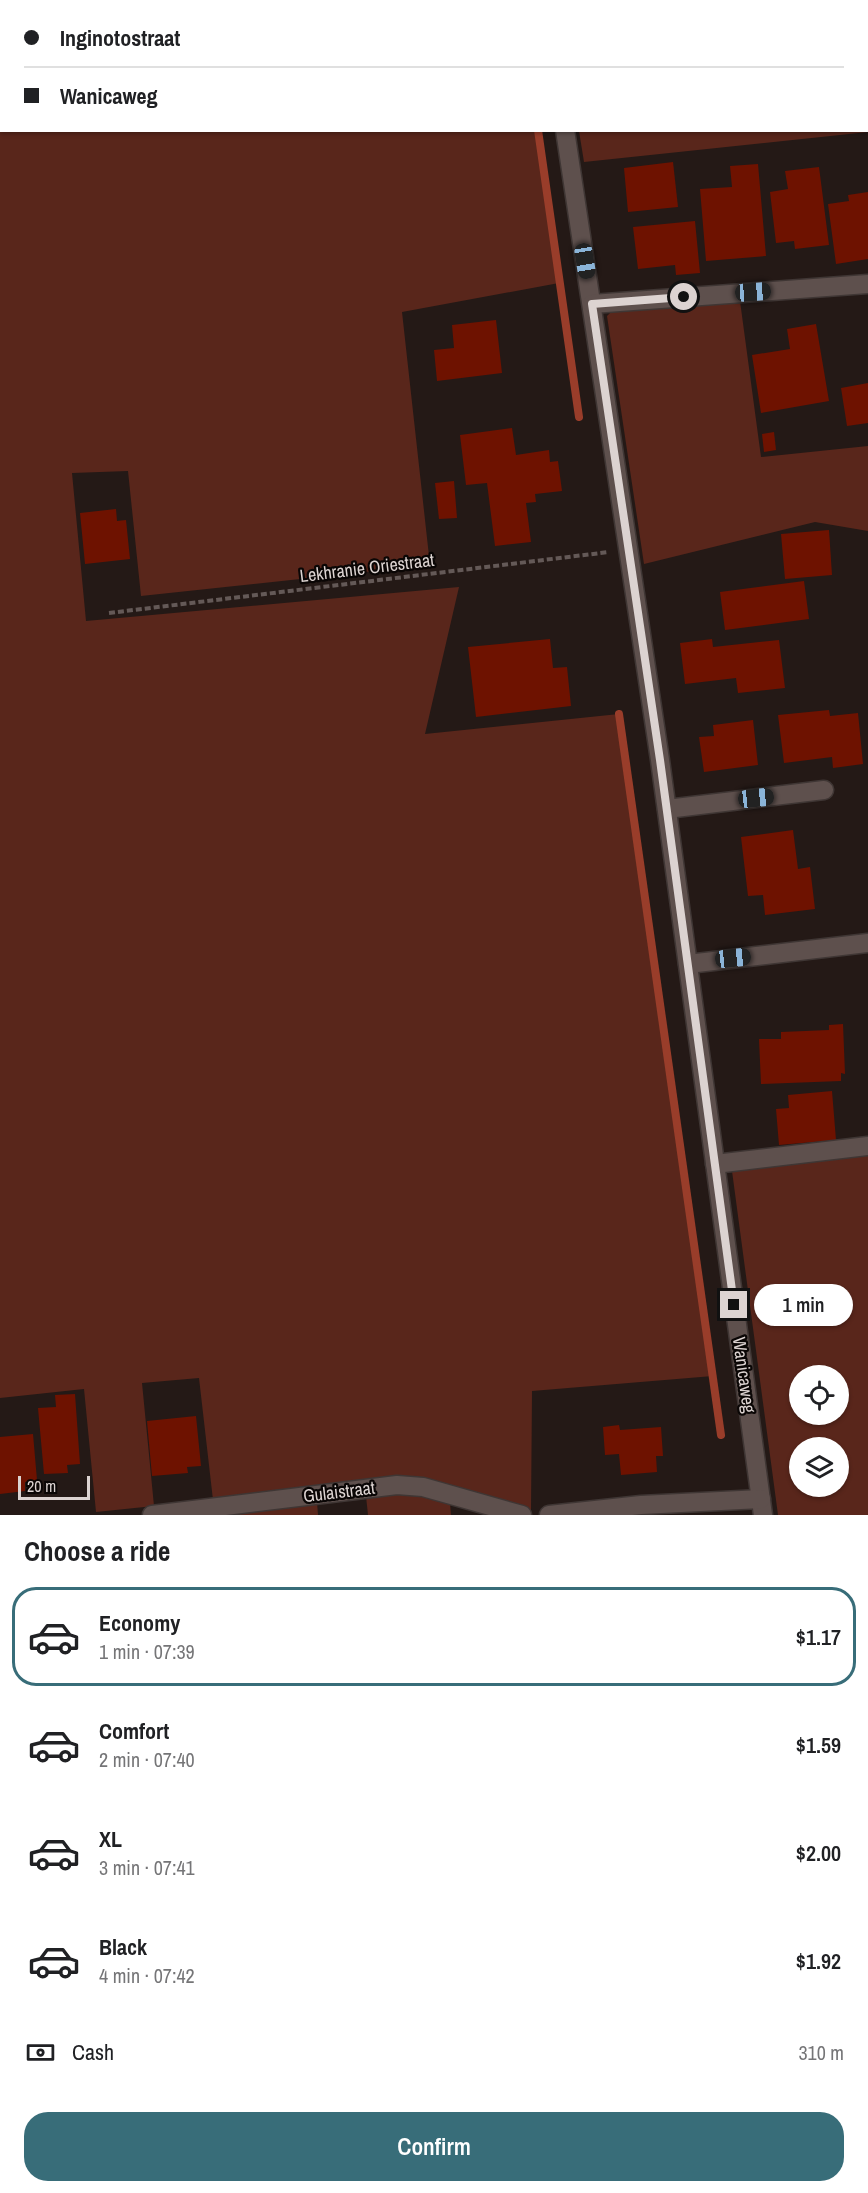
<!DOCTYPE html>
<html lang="en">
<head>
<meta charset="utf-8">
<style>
	:root { --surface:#fff; --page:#f2f2f2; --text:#202124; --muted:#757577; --line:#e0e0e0; --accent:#386d79 }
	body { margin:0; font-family:"Archivo Narrow",sans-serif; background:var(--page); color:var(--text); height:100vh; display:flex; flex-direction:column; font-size:22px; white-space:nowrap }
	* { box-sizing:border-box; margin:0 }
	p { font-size:20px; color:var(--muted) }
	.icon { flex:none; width:33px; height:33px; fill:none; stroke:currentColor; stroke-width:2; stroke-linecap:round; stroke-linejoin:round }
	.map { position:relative; height:1515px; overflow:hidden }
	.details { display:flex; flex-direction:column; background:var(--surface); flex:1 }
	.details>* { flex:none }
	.top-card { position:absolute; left:0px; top:0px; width:868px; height:132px; box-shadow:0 2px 4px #0004; display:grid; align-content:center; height:132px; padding:0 24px; background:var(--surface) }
	.tools { position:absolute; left:789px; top:1365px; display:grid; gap:12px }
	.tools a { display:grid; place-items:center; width:60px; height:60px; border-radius:50%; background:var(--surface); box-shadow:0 2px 4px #0004; font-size:30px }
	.scale { position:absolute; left:18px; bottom:15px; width:72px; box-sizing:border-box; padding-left:6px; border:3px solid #dcd3d1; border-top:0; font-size:16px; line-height:21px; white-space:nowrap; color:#dcd3d1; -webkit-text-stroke:4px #0a0605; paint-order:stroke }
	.end { position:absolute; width:27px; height:27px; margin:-14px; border:8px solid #dcd3d1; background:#111; box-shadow:0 0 0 3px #111 }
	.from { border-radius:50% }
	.bubble { position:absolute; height:42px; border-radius:21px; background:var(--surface); box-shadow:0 2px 4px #0004; font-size:20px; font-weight:600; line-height:42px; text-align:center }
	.car { position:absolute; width:18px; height:36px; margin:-18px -9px; border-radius:8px; box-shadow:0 0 4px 2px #0007; background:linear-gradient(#222 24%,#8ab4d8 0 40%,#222 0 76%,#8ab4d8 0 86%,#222 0) }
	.top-card b { display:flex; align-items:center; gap:21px; height:57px; font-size:22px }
	.top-card b+b { border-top:2px solid var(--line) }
	.top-card i { width:15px; height:15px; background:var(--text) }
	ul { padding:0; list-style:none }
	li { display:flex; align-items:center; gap:18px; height:99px; margin:0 12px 9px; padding:0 12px; border:3px solid transparent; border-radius:24px }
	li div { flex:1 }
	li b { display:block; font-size:22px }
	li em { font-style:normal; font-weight:600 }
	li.active { border-color:var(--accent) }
	li>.icon { width:54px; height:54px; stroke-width:1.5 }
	h2 { padding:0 24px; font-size:27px; line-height:72px }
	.pay { display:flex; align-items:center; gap:15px; height:66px; padding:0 24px; font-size:22px }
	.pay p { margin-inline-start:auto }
	.cta { display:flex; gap:12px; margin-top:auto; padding:12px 24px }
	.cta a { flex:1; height:69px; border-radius:24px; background:var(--accent); color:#fff; font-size:24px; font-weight:600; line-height:69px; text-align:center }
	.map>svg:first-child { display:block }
	.green { fill:#59261b; fill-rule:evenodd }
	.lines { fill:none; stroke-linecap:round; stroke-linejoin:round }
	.stream { stroke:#993d2a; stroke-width:8 }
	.building { fill:#6e1200 }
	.minor-casing { stroke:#3f3634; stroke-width:21 }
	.path { stroke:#645957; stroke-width:4; stroke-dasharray:6 3; stroke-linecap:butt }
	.minor { stroke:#5e504d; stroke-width:18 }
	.route { stroke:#dcd3d1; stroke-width:8 }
	.labels { text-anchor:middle; stroke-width:4.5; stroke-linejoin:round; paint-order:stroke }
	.street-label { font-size:18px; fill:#dcd3d1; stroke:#0a0605 }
</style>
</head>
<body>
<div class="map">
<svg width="868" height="1515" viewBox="0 0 868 1515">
	<rect width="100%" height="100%" fill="#241916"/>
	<g class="green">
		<path d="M0,0H521L2,2V130L538,131L559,283L402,312L430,565L141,596L128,471L72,473L86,621L459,587L425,734L619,714L713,1376L532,1391L531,1511L427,1481L213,1500L199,1378L142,1383L154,1506L96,1512L84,1389L0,1398Z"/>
		<path d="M560,0H868V132L584,162L579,131L867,130V2Z"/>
		<path d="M740,301L761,457L868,446V531L815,522L644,564L607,316L614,309Z"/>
		<path d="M868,1154V1515H778L732,1171ZM800,1376H838V1414H800ZM800,1448H838V1486H800Z"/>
		<path d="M409,1490L450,1503L451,1515H368L366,1496Z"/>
		<path d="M317,1502L318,1515H215Z"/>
	</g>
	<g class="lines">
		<g class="stream">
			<path d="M521,0V2"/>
			<path d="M538,130L579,417"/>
			<path d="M619,714L721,1435"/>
		</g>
	</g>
	<g class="building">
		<path d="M673,162L678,207L628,212L624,168Z"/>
		<path d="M758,164L766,256L706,261L700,189L732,187L730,166Z"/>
		<path d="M819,167L829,245L795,249L794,241L776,243L770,192L788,189L785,171Z"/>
		<path d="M868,192V259L836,264L828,204L849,201L848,195Z"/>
		<path d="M695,221L700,273L676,275L675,265L638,269L633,227Z"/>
		<path d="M496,320L502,373L437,381L434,350L454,348L452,325Z"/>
		<path d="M816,324L829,401L761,413L752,355L790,349L787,329Z"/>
		<path d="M868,383V423L847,426L841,388Z"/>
		<path d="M512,428L516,455L549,450L550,462L558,461L562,491L535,494L536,502L526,503L531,542L495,546L487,483L466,485L460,435Z"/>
		<path d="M774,432L776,450L764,452L762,434Z"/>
		<path d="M454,481L457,518L439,519L435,483Z"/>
		<path d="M116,509L117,521L126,520L130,559L85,564L80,513Z"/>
		<path d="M829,530L832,575L785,579L781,534Z"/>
		<path d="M804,581L809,619L725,630L720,592Z"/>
		<path d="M550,639L553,668L567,667L571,706L476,717L468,647Z"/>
		<path d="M712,639L713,647L779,640L785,688L738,693L736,678L685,684L680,643Z"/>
		<path d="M829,710L830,716L858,713L863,764L833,768L832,757L784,763L778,715Z"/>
		<path d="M753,720L758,765L704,772L699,737L714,736L713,725Z"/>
		<path d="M793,830L798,869L810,867L815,909L765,915L763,895L748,896L741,837Z"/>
		<path d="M843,1024L845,1074L841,1073V1081L761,1084L759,1039H781V1032L829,1030V1025Z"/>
		<path d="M832,1091L836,1140L779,1145L776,1109L789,1108L788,1095Z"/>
		<path d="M75,1394L80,1464L67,1465L68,1473L44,1474L38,1408L56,1407L55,1395Z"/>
		<path d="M196,1416L201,1466L187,1467L188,1473L152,1476L147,1421Z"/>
		<path d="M619,1425L620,1430L661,1427L663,1456H656L657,1472L621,1475L619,1454L605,1455L603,1427Z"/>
		<path d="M33,1434L37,1480L25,1482V1491L0,1494V1437Z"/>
	</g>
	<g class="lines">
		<defs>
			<g id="minor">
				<path d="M546,0V2"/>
				<path d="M565,130L660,760L763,1515"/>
				<path d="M592,304L868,284"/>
				<path d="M667,809L824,790"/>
				<path d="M688,964L868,943"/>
				<path d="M715,1164L868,1146"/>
				<path d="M152,1515L397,1485L423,1487L522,1515"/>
				<path d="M549,1515L641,1505L761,1499"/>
			</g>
		</defs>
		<use href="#minor" class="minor-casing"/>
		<path class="path" d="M109,613L609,552"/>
		<use href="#minor" class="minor"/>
	</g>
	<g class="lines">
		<path class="route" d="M684,297L592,304L660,760L734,1305"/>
	</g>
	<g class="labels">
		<g class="street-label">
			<text transform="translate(367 568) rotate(-7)" y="6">Lekhranie Oriestraat</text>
			<text transform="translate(744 1375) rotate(82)" y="6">Wanicaweg</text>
			<text transform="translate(339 1492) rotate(-7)" y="6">Gulaistraat</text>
		</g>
	</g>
</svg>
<div class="tools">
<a><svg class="icon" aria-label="locate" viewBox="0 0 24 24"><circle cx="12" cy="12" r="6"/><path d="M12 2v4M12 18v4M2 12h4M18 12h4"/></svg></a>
<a><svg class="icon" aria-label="layers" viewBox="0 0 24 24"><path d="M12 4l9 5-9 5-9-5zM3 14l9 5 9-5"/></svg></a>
</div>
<div class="scale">20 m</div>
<i class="end from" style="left:684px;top:297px"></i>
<i class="end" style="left:734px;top:1305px"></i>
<div class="bubble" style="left:754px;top:1284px;width:99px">1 min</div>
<i class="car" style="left:585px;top:261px;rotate:171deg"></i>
<i class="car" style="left:753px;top:292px;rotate:86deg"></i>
<i class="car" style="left:756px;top:798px;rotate:84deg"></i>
<i class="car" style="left:733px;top:958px;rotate:84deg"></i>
<div class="top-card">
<b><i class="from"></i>Inginotostraat</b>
<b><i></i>Wanicaweg</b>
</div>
</div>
<section class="details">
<h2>Choose a ride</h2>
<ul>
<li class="active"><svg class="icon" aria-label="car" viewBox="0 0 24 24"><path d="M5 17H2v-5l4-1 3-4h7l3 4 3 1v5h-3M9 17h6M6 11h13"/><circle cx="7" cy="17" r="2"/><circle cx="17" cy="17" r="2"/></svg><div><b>Economy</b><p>1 min · 07:39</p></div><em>$1.17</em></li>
<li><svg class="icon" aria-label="car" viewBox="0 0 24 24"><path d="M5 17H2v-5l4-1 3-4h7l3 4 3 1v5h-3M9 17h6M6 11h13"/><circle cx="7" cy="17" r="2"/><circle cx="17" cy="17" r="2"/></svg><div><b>Comfort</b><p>2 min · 07:40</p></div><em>$1.59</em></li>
<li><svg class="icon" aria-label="car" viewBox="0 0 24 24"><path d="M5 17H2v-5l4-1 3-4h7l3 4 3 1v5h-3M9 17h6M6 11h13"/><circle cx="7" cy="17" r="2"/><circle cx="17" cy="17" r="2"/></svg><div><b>XL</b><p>3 min · 07:41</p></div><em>$2.00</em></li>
<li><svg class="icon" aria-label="car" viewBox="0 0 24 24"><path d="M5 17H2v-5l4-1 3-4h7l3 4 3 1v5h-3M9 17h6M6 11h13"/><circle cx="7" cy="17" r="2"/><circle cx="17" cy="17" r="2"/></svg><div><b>Black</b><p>4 min · 07:42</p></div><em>$1.92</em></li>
</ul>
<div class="pay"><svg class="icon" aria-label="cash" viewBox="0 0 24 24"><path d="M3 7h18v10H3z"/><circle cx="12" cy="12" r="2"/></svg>Cash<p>310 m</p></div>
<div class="cta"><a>Confirm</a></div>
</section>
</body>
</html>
